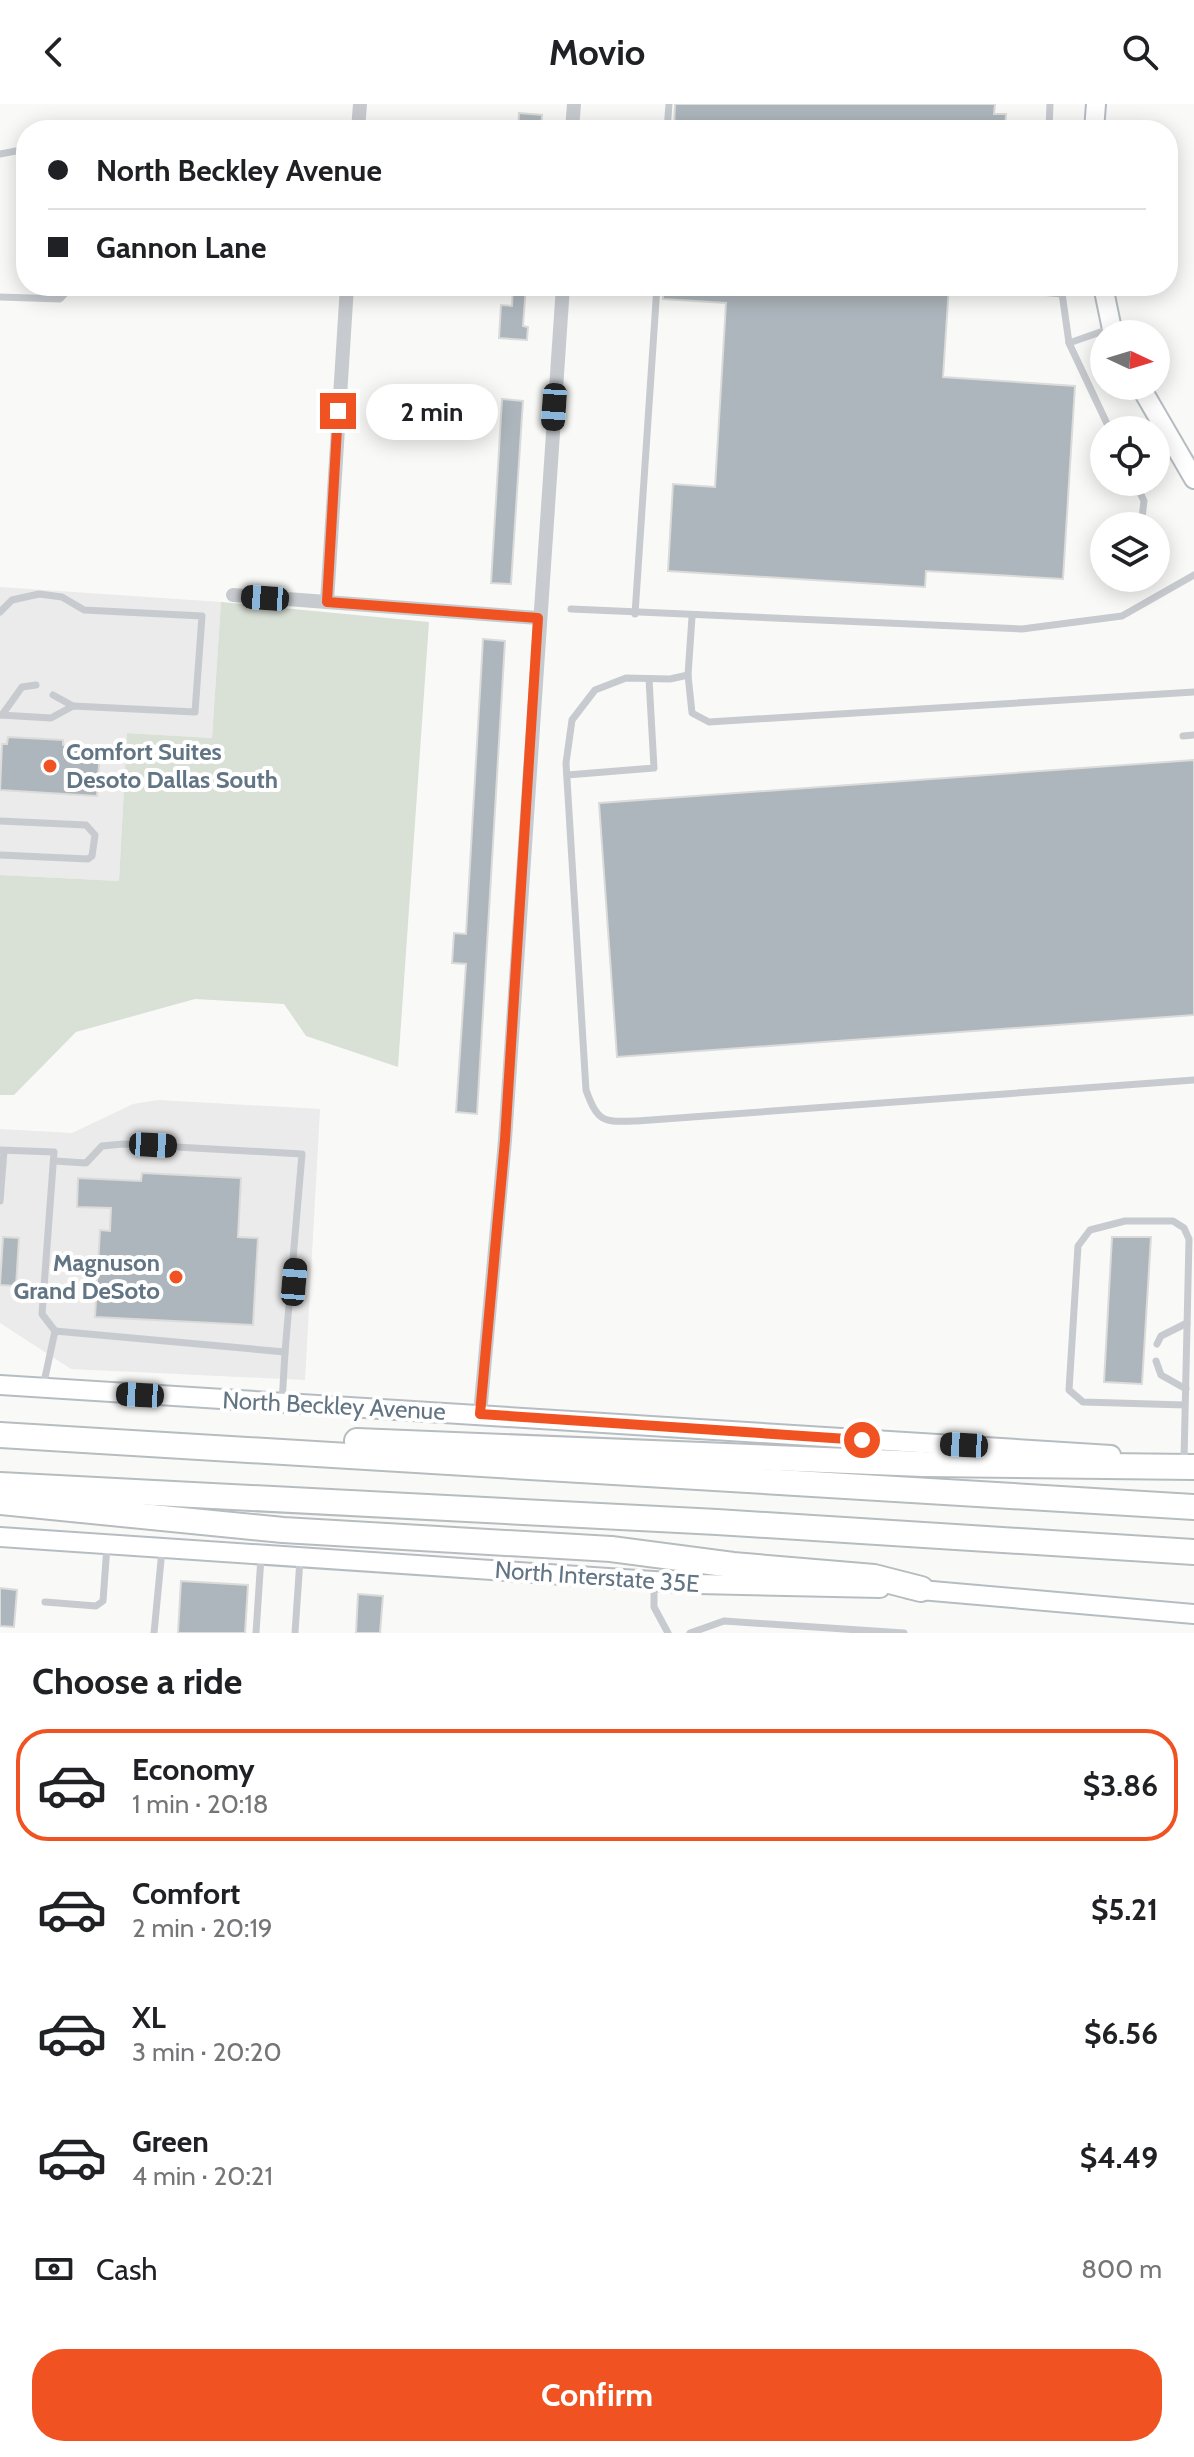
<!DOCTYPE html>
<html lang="en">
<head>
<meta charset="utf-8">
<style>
	:root { --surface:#fff; --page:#f2f2f2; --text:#202124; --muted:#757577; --line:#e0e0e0; --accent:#f05321 }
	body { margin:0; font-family:Cabin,sans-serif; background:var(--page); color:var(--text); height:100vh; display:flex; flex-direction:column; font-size:30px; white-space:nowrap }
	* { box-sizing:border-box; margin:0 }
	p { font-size:26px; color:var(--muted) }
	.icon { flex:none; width:44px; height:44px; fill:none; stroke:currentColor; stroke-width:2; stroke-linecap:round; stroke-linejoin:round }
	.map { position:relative; height:1529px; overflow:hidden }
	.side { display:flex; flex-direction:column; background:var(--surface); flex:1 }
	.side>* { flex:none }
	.hud { position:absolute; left:16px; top:16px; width:1162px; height:176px; border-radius:32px; box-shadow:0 4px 20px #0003; display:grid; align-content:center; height:176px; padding:0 32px; background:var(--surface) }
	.needle { width:52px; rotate:94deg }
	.fabs { position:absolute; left:1090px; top:216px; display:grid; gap:16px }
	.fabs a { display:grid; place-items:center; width:80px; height:80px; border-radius:50%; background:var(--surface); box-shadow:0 4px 20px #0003; font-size:40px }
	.end { position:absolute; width:36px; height:36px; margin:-18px; border:10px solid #f05321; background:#fff; box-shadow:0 0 0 4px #fff }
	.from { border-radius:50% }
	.bubble { position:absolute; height:56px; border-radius:28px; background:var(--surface); box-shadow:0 4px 20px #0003; font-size:26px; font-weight:800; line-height:56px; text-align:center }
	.car { position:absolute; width:24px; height:48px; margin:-24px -12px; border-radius:10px; box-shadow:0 0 6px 2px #0007; background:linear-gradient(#222 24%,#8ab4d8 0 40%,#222 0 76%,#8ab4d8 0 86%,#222 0) }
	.hud b { display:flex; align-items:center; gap:28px; height:76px; font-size:30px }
	.hud b+b { border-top:2px solid var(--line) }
	.hud i { width:20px; height:20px; background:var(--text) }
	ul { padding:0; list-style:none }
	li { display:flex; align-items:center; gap:24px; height:112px; margin:0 16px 12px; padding:0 16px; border:4px solid transparent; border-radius:32px }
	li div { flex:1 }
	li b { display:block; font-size:30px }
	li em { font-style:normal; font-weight:800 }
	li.current { border-color:var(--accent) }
	li>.icon { width:72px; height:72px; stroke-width:1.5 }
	h2 { padding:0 32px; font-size:36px; line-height:96px }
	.pay { display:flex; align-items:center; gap:20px; height:88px; padding:0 32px; font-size:30px }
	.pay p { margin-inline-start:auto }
	.primary-button { display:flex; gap:16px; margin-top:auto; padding:16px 32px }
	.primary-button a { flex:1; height:92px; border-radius:32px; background:var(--accent); color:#fff; font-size:32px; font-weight:800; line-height:92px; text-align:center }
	header { display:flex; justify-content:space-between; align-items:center; height:104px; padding:0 32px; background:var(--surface); font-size:36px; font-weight:800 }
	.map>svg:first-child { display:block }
	.built { fill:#eaebea }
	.green { fill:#d9e0d6 }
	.building { fill:#adb6bc; stroke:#dbdbd9; stroke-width:2 }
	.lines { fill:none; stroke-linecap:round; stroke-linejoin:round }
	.secondary-casing { stroke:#b6bdc2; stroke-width:22 }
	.highway-casing { stroke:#b7bcbf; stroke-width:28 }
	.lane { stroke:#c7cbcf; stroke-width:7 }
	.street { stroke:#c7cbcf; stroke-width:14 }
	.secondary { stroke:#fff; stroke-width:18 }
	.highway { stroke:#fff; stroke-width:24 }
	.route { stroke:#f05321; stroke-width:10 }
	.poi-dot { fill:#f05321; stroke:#fff; stroke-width:3 }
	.labels { text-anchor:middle; stroke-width:8; stroke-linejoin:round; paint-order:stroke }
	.poi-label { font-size:24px; font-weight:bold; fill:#627584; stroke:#fff; text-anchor:start }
	.street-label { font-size:24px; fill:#627584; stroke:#fff }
</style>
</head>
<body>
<header><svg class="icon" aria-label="back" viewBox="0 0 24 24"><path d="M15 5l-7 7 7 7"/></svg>Movio<svg class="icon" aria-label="search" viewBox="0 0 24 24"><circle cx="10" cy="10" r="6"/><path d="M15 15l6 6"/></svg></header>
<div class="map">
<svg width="1194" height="1529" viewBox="0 0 1194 1529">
	<rect width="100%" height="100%" fill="#f9faf7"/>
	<g class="built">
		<path d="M0,483L221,498L212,634L127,629L119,777L0,771Z"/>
		<path d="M158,996L320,1005L305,1276L71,1265L0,1219V1025L72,1029L133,1000Z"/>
	</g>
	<path class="green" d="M221,498L429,518L398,963L306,932L284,900L195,895L76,928L14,991H0V771L119,777L127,629L212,634Z"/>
	<g class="building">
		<path d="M675,0H995L994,10H1006L1005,26H674Z"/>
		<path d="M519,9L542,11L541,26H518Z"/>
		<path d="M513,182H526L523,222L528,223L527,236L499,234L501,201L512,202Z"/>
		<path d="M663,182H949L943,273L1075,282L1063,475L926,467L925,483L668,467L673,380L715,383L726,199L663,195Z"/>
		<path d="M502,295L523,297L511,480L491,479Z"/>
		<path d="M483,535L505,537L477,1010L456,1008L466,860L452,859L454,829L466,830Z"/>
		<path d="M8,633L63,636V641L100,646L97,692L0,686L2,640H7Z"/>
		<path d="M1194,656V911L617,953L599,699Z"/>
		<path d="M142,1069L241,1074L238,1133L258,1134L253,1221L95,1213L100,1126L110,1127L111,1104L77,1103L78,1074L141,1077Z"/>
		<path d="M3,1133L19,1134L16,1182L0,1181Z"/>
		<path d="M1112,1133H1151L1142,1280L1104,1278Z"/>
		<path d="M181,1477L248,1481L245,1529H178Z"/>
		<path d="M0,1484L17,1486L14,1523L0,1522Z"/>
		<path d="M358,1490L383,1492L380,1529H356Z"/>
	</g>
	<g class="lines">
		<defs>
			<g id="secondary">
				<path d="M1094,26L1096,0"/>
				<path d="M1103,182L1113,230"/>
				<path d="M1140,282L1194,375"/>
				<path d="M0,1281L1111,1351"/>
				<path d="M0,1433L698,1480L880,1484"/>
				<path d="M909,1485L1194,1510"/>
			</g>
			<g id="highway">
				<path d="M0,1331L1194,1403"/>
				<path d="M357,1337L923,1360L1194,1363"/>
				<path d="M0,1381L717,1418L1194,1448"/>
				<path d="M0,1398L283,1426L611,1445L733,1461L874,1473L921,1485"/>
			</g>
		</defs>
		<use href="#secondary" class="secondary-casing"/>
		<use href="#highway" class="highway-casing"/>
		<g class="lane">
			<path d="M667,26L669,0"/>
			<path d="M1049,26L1050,0"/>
			<path d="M0,50L26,45"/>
			<path d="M975,182L1062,190"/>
			<path d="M1061,182L1069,239L1110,326"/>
			<path d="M0,193L60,195L72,182"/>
			<path d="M1069,239L1109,225"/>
			<path d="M1135,378L1144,397L1141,422"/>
			<path d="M571,505L1022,525L1122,512L1194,471"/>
			<path d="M0,508L12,496L39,490L62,493L84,506L202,512L195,608L73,602L51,614L0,611"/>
			<path d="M635,510L657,182"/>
			<path d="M692,513L688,571L692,609L709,618L1194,588"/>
			<path d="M688,571L670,575L626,574L595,586L572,616L566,659L586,986C598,1019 603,1018 637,1017L1194,976"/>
			<path d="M53,591L73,602"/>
			<path d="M2,611L22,583L36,581"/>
			<path d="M1183,632L1194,631"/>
			<path d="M567,671L654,664L649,575"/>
			<path d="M0,717L86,721L95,731L92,752L88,755L0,751"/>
			<path d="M0,1046L54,1048L42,1210L55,1227"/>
			<path d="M54,1057L86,1059L102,1042L123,1040L302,1050L285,1248"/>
			<path d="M0,1097L4,1047"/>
			<path d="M1157,1240L1161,1232L1187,1219"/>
			<path d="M1156,1257L1161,1271L1186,1285"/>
			<path d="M43,1283L55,1227L285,1248L282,1299"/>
			<path d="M1184,1355L1189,1135L1184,1124L1173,1117H1125L1090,1126L1078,1142L1069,1286L1083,1298L1185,1301"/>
			<path d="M654,1479V1503L668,1529"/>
			<path d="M45,1498L96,1502L103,1497L107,1442"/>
			<path d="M154,1529L162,1446"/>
			<path d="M256,1529L261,1453"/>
			<path d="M295,1529L300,1455"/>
			<path d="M690,1529L724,1517L904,1529"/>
		</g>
		<g class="street">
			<path d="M358,26L360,0"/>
			<path d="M572,26L574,0"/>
			<path d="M233,491L538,514"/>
			<path d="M327,498L347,182"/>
			<path d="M480,1310L505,1036L563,182"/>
		</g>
		<use href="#secondary" class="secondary"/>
		<use href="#highway" class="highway"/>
	</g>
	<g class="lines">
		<path class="route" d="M338,307L327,498L538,514L505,1036L480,1310L862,1336"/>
	</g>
	<g class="poi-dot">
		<circle cx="50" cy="662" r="8"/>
		<circle cx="176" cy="1173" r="8"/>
	</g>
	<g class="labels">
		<g class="poi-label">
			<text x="66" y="656">Comfort Suites<tspan x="66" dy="28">Desoto Dallas South</tspan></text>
			<text x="160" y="1167" text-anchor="end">Magnuson<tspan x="160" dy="28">Grand DeSoto</tspan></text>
		</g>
		<g class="street-label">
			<text transform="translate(334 1302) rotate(3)" y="8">North Beckley Avenue</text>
			<text transform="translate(597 1473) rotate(4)" y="8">North Interstate 35E</text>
		</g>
	</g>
</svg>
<div class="fabs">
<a><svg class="needle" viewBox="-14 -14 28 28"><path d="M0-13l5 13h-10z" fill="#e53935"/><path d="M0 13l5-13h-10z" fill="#757577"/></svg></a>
<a><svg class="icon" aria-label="locate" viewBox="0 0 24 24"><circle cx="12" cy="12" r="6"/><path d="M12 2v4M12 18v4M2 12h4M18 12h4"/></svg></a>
<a><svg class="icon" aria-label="layers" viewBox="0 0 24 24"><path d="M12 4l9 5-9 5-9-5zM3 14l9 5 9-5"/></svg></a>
</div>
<i class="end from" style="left:862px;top:1336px"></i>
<i class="end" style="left:338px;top:307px"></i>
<div class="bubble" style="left:366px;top:280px;width:132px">2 min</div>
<i class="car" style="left:554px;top:303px;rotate:184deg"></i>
<i class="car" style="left:265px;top:494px;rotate:274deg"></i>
<i class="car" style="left:153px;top:1041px;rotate:93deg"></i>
<i class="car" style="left:294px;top:1178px;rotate:5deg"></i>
<i class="car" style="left:140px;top:1291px;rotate:273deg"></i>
<i class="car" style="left:964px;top:1341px;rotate:273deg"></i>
<div class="hud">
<b><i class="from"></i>North Beckley Avenue</b>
<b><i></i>Gannon Lane</b>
</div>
</div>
<section class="side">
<h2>Choose a ride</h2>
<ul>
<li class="current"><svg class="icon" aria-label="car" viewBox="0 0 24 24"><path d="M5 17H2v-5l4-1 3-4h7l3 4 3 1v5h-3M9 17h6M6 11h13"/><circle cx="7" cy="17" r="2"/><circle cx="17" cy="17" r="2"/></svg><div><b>Economy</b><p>1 min · 20:18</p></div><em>$3.86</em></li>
<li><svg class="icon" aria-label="car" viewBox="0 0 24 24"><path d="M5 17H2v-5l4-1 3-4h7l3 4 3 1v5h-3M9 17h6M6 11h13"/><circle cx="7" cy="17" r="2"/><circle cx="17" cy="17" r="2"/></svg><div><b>Comfort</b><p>2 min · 20:19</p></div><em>$5.21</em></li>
<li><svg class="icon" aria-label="car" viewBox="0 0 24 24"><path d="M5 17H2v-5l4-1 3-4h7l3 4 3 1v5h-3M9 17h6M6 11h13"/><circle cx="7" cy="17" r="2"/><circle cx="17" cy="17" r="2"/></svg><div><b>XL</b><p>3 min · 20:20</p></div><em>$6.56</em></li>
<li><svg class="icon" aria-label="car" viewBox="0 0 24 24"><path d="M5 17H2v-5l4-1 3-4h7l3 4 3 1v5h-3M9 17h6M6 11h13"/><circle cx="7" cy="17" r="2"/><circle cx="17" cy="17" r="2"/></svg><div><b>Green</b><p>4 min · 20:21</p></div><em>$4.49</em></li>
</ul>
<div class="pay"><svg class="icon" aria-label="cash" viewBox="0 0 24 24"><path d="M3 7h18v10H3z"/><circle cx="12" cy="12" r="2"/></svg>Cash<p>800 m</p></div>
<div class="primary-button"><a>Confirm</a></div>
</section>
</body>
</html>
